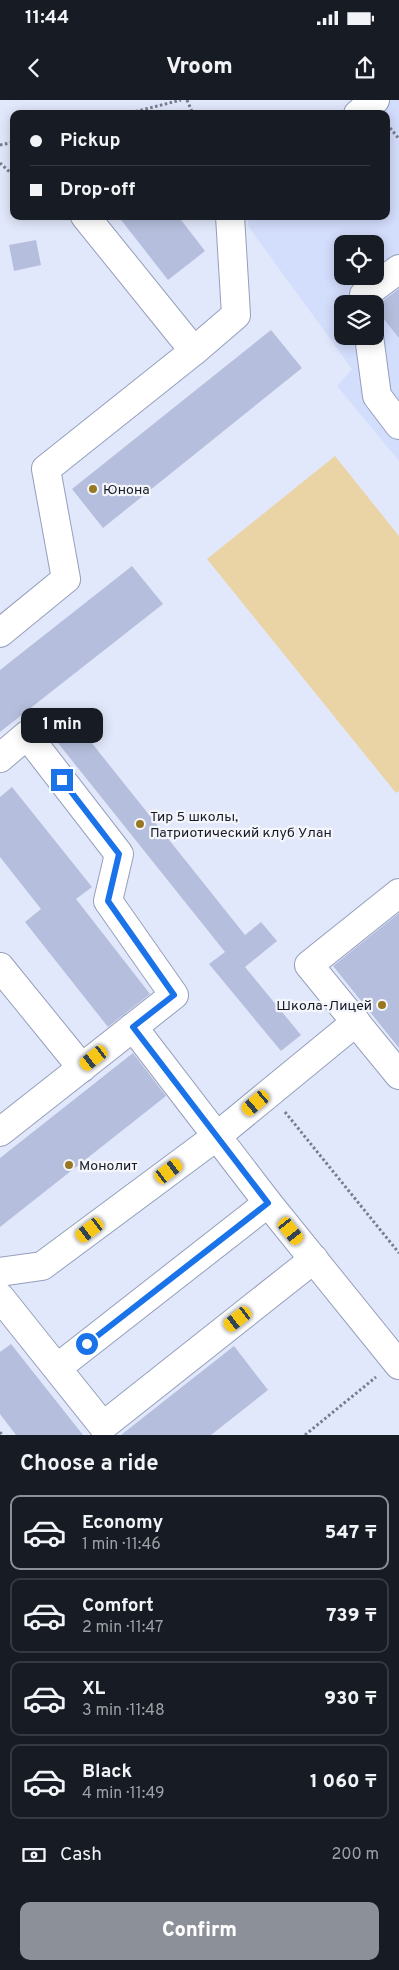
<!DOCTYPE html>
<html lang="en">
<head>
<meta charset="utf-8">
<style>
	:root { --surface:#171b24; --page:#20242c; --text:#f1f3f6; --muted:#9ea1a6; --line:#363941; --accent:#8c9099 }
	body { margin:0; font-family:Overpass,sans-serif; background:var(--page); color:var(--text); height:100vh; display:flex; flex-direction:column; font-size:19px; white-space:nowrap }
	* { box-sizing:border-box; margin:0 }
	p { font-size:16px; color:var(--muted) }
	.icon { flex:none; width:28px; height:28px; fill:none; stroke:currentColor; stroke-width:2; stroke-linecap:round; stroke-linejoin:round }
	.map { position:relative; height:1335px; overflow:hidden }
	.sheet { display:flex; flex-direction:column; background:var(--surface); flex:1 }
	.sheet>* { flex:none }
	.guide { position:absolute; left:10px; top:10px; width:380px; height:110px; border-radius:10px; box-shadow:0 2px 12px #0003; display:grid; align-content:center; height:110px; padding:0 20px; background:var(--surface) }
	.fabs { position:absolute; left:334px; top:135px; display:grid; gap:10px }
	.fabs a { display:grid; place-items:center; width:50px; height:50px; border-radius:10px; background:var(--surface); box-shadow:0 2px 12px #0003; font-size:25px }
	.end { position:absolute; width:22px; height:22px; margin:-11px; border:6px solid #1a73e8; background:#fff; box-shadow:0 0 0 2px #fff }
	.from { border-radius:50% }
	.bubble { position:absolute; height:35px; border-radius:10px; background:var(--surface); box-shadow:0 2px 12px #0003; font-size:16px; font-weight:800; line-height:35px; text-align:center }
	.car { position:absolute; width:15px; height:30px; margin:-15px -8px; border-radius:6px; box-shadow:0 0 4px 1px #0007; background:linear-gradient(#f5c518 24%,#345 0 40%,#f5c518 0 76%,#345 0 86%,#f5c518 0) }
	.guide b { display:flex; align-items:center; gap:18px; height:48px; font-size:19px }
	.guide b+b { border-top:1px solid var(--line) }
	.guide i { width:12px; height:12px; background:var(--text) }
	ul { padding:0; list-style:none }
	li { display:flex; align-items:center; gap:15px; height:75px; margin:0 10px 8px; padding:0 10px; border:2px solid var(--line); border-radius:10px }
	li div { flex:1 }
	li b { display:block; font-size:19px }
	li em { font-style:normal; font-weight:800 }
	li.active { border-color:var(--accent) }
	li>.icon { width:45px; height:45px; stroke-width:1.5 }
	h2 { padding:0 20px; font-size:22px; line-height:60px }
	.pay { display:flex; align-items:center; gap:12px; height:55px; padding:0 20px; font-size:19px }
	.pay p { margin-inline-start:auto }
	.action { display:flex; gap:10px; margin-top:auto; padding:10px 20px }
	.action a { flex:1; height:58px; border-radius:10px; background:var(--accent); color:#fff; font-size:20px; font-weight:800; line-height:58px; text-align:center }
	.status { display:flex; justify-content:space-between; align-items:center; height:35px; padding:0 25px; background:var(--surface); direction:ltr }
	.status svg { height:14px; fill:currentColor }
	header { display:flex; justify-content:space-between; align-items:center; height:65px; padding:0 20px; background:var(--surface); font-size:22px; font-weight:800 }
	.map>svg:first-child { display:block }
	.built { fill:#d3ddfc; fill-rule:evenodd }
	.green { fill:#ead4a6 }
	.building { fill:#b5bfdd }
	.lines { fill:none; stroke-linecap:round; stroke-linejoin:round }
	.minor-casing { stroke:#959fbc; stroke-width:30 }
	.path { stroke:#787c8b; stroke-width:3; stroke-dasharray:2.5 2.5; stroke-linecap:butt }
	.minor { stroke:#fff; stroke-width:28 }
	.route { stroke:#1a73e8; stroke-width:6 }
	.poi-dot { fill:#987720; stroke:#f4f6fc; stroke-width:2 }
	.labels { text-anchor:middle; stroke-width:4.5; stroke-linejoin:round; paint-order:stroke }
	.poi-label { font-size:14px; fill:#181b26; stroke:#f4f6fc; text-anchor:start }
</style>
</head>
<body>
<div class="status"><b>11:44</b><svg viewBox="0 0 49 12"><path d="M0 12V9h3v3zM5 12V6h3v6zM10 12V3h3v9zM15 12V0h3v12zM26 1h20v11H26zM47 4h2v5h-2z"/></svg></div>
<header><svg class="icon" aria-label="back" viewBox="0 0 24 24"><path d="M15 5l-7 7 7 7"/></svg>Vroom<svg class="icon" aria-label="share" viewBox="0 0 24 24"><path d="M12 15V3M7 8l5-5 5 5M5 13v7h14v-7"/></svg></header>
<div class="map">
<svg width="399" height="1335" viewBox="0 0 399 1335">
	<rect width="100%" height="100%" fill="#e2e8fb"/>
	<path class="built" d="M388,0H399V361L337,286L352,269L248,126L249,116H386V14H372ZM342,144H375V176H342ZM342,204H375V236H342Z"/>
	<path class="green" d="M335,356L399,436V691L396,693L207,459Z"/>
	<g class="building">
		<path d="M118,116H178L205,151L168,180Z"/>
		<path d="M36,140L41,165L14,171L9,145Z"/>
		<path d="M399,189V238L378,212L380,203Z"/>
		<path d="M271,230L302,268L103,428L72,389Z"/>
		<path d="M132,466L163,504L0,632V570Z"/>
		<path d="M75,622L245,835L261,822L277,841L245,867L301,935L281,951L209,864L225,852L54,638Z"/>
		<path d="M12,687L92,787L76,799L150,894L108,927L25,822L41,809L0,757V697Z"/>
		<path d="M399,813V948L333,866Z"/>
		<path d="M133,953L166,996L0,1127V1058Z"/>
		<path d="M11,1244L83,1335H16L0,1314V1252Z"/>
		<path d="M234,1246L268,1290L211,1335H121Z"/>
	</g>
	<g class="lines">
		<defs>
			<g id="minor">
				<path d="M358,14L375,0"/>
				<path d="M85,116L194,251"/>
				<path d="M365,204L364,195L399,169"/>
				<path d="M369,236L377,296L399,325"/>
				<path d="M0,533L66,479L46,369L194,251L236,215L230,116"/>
				<path d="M0,658L27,635L119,754L108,801L174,895L0,1032"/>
				<path d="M399,793L309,865L399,975"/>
				<path d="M0,867L82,968"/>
				<path d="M133,927L268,1103L399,1265"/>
				<path d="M0,1172L42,1166L217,1036L356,922"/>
				<path d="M0,1197L103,1326L314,1159"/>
				<path d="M57,1268L268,1103"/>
			</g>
		</defs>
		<use href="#minor" class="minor-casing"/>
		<g class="path">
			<path d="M187,0L193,14"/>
			<path d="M126,14L181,0"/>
			<path d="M387,24L399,39"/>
			<path d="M0,45L14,42"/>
			<path d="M0,63L14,76"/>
			<path d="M285,1012L399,1153"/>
			<path d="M0,1332L2,1335"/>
			<path d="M305,1335L376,1277"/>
		</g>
		<use href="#minor" class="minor"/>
	</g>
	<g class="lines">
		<path class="route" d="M62,680L119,754L108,801L174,895L133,927L268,1103L87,1244"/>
	</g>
	<g class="poi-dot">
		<circle cx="93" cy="389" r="5"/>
		<circle cx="140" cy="724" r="5"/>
		<circle cx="382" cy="905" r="5"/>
		<circle cx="69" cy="1065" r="5"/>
	</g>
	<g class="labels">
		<g class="poi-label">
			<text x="103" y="394">Юнона</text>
			<text x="150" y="721">Тир 5 школы,<tspan x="150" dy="16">Патриотический клуб Улан</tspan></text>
			<text x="372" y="910" text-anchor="end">Школа-Лицей</text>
			<text x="79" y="1070">Монолит</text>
		</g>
	</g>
</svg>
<div class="fabs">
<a><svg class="icon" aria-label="locate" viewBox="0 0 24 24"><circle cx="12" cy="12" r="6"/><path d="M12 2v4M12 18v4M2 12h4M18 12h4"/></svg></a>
<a><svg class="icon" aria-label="layers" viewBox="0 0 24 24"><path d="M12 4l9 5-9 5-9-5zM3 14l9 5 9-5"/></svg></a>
</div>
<i class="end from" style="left:87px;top:1244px"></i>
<i class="end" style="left:62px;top:680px"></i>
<div class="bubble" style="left:21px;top:608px;width:82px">1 min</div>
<i class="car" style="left:94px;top:958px;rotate:232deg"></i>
<i class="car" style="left:256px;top:1003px;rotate:230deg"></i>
<i class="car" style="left:169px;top:1071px;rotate:53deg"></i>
<i class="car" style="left:90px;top:1130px;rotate:233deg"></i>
<i class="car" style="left:291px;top:1131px;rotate:141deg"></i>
<i class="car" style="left:238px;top:1219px;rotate:232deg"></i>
<div class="guide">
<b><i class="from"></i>Pickup</b>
<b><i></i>Drop-off</b>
</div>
</div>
<section class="sheet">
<h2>Choose a ride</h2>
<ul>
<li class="active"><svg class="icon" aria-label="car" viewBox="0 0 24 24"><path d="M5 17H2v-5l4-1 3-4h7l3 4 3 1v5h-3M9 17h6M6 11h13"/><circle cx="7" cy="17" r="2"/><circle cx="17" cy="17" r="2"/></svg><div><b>Economy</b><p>1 min · 11:46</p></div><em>547 ₸</em></li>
<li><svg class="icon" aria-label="car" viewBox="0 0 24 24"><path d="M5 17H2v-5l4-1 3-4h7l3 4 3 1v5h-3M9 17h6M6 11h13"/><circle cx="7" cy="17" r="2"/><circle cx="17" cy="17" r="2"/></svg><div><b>Comfort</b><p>2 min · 11:47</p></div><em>739 ₸</em></li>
<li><svg class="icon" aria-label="car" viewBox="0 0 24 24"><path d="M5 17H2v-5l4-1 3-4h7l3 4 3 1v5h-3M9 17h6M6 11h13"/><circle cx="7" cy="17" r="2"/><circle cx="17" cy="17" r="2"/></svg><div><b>XL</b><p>3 min · 11:48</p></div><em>930 ₸</em></li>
<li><svg class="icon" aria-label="car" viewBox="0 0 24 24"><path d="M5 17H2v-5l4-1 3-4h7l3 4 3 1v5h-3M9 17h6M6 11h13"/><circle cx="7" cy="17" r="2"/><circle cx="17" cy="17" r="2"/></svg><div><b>Black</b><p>4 min · 11:49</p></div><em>1 060 ₸</em></li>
</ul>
<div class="pay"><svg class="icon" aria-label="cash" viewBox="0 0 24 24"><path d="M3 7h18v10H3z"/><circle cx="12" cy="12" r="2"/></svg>Cash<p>200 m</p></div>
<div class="action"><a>Confirm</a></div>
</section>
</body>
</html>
